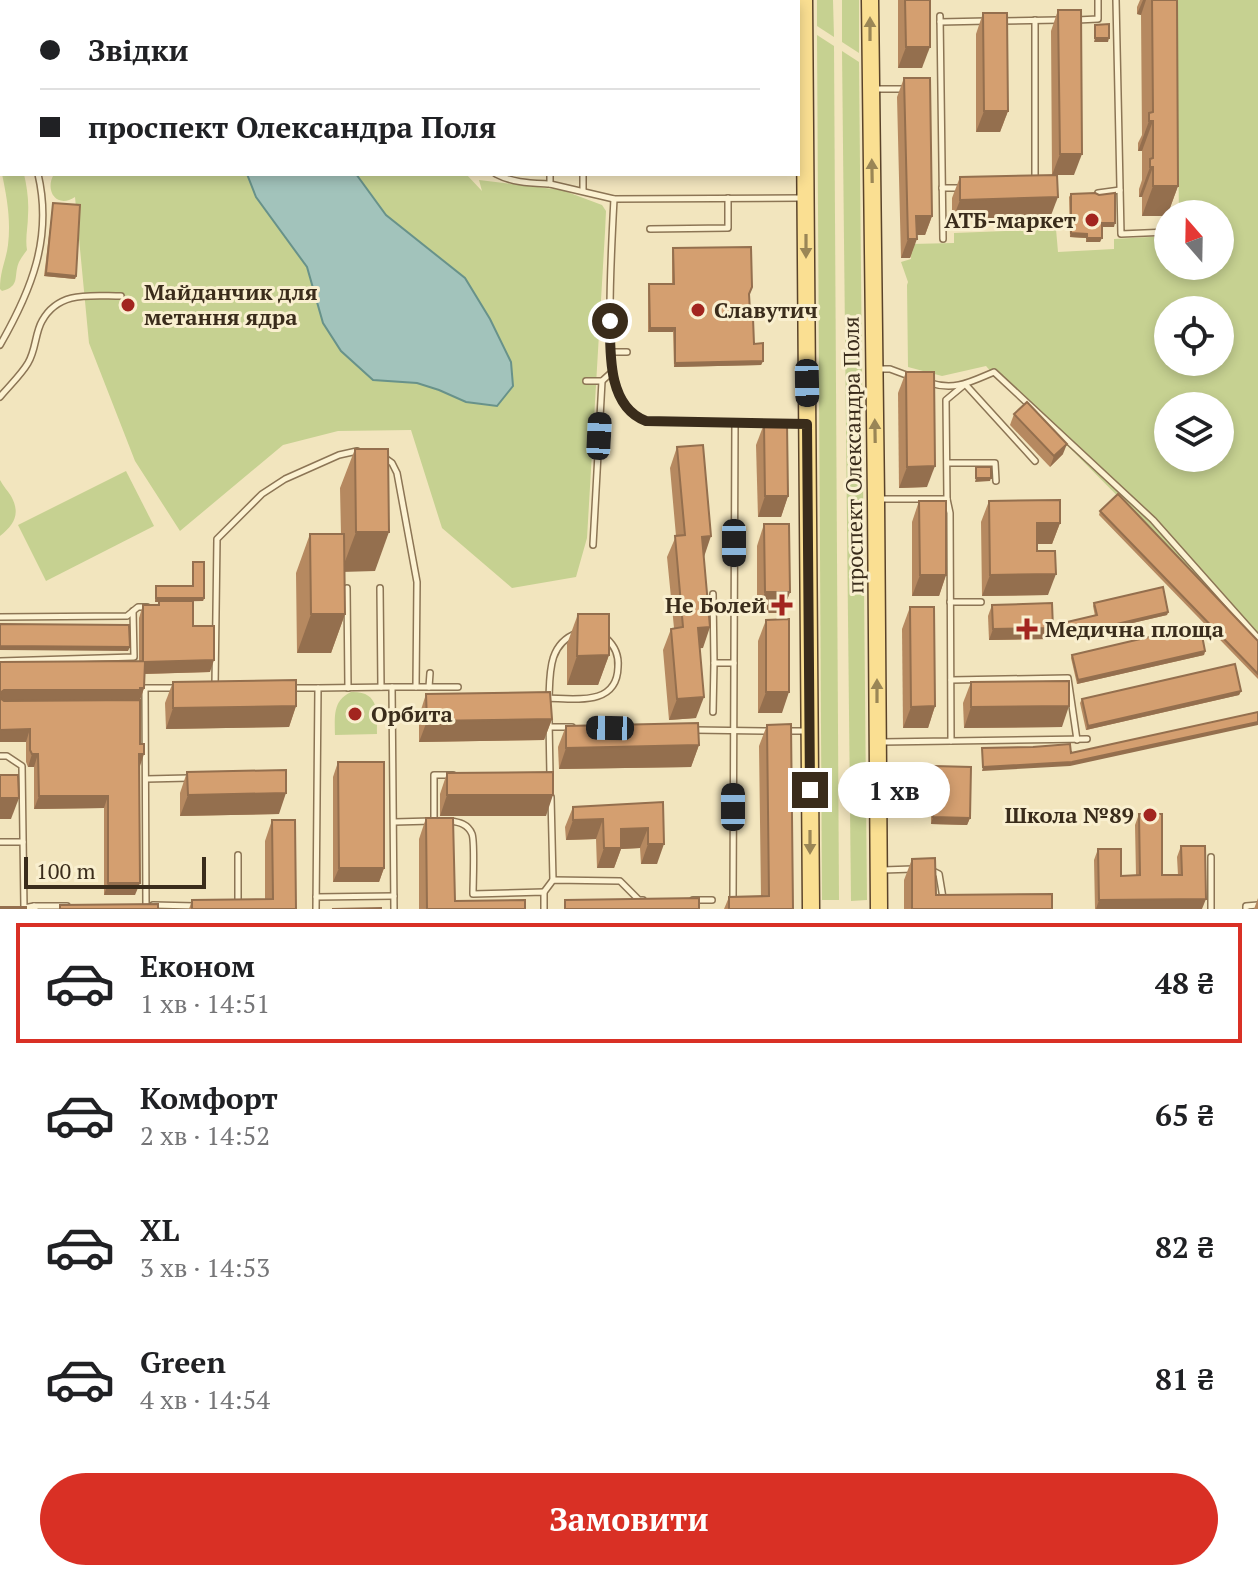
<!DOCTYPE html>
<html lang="uk">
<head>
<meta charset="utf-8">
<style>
	:root { --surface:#fff; --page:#f2f2f2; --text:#202124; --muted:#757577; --line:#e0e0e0; --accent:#d93025 }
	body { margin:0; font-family:"PT Serif",serif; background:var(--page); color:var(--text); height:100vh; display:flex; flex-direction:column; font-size:30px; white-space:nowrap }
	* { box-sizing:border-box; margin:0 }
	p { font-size:26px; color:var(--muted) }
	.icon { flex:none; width:44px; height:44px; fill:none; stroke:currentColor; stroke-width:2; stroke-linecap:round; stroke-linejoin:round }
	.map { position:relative; height:909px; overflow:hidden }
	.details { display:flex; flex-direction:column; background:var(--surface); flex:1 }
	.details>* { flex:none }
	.hud { position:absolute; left:0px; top:0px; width:800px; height:176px; box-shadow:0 4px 12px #0003; display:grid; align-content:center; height:176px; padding:0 40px; background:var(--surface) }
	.needle { width:52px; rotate:340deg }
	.buttons { position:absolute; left:1154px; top:200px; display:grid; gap:16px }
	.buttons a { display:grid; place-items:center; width:80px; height:80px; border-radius:50%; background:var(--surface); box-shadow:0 4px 12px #0003; font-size:40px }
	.scale { position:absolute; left:24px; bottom:20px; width:182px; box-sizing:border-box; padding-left:8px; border:4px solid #3a2c1b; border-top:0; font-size:22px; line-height:28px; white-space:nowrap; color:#3a2c1b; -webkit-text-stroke:6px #f9efcf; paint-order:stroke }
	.end { position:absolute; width:36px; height:36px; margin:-18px; border:10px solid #3a2c1b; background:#fff; box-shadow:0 0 0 4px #fff }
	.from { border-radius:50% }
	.bubble { position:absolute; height:56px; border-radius:28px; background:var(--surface); box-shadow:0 4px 12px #0003; font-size:26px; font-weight:700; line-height:56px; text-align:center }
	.car { position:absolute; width:24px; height:48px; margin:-24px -12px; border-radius:10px; box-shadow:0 0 6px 2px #0007; background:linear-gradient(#222 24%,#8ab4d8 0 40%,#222 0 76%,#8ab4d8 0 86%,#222 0) }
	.hud b { display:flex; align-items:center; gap:28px; height:76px; font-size:30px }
	.hud b+b { border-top:2px solid var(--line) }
	.hud i { width:20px; height:20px; background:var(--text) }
	ul { padding:14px 0 0; list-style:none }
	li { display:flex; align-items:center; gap:24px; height:120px; margin:0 16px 12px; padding:0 24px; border:4px solid transparent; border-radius:0px }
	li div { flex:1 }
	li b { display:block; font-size:30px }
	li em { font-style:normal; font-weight:700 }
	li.active { border-color:var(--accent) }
	li>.icon { width:72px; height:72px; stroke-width:1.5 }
	.primary-button { display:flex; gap:16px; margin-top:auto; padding:16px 40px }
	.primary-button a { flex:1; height:92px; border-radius:48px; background:var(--accent); color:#fff; font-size:32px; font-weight:700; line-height:92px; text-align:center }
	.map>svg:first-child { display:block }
	.green { fill:#c6d191; fill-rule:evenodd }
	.water { fill:#a2c3bb; stroke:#68928a; stroke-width:2 }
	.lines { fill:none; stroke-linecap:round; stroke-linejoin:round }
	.service-casing { stroke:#8c7555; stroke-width:8 }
	.primary-casing { stroke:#5a432a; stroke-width:19 }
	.service { stroke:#fcf2d2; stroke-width:5 }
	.primary { stroke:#fadf92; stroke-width:16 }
	.wall { fill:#b68960 }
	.shaded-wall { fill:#946f4e }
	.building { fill:#d49f70; stroke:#946f4e; stroke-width:2 }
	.oneway { fill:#9a8656 }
	.route { stroke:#3a2c1b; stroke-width:10 }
	.poi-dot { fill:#a2251f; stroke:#f9efcf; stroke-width:3 }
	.labels { text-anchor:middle; stroke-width:6; stroke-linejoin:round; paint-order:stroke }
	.poi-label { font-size:22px; font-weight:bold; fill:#3a2c1b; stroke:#f9efcf; text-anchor:start }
	.street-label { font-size:22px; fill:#3a2c1b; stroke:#f9efcf }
</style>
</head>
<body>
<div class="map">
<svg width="1258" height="909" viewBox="0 0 1258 909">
	<rect width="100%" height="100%" fill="#f2e5be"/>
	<g class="green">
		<path d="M0,0H446V2H2V26L0,23Z"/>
		<path d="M817,0H833L834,37L817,26Z"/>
		<path d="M842,0H859V53L842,42Z"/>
		<path d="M1176,0H1258V637L1005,383L999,381L986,366L942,376L908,367L907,285L908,282L901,262L911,259V244L954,243V233L1056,229L1058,252L1114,249V239L1168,236V266H1220V214H1179ZM1168,310H1220V362H1168ZM1168,406H1220V458H1168Z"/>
		<path d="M817,35L834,46L839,900H822Z"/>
		<path d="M842,51L859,62L867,900L851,901Z"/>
		<path d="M2,174H24C27,187 29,201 28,215C28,227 25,238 27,250C24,254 21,258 19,262C13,276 21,286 2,291L0,289C0,270 6,261 8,245C11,220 7,198 2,174Z"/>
		<path d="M54,174H466L482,191L479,180L562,190L602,205L606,211L605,232L587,538L576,577L512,588L442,528L411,430L338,431L283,445L180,531L135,461L89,343L75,197C57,209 44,191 54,174Z"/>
		<path d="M126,471L154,526L46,581L18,525Z"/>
		<path d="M0,480C3,486 8,491 11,496C21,514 14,525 0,536Z"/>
		<path d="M351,692C380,691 377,713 377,734L335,735C335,717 332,701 351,692Z"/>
	</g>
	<path class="water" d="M247,174H356L386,215L465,278L490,319L511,362L513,386L497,406L466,402L439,390L417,383L373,380L341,351L323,323L307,267L256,197Z"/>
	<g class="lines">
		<defs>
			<g id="service">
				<path d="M580,0V2"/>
				<path d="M735,0V2"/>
				<path d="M1116,0L1121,234L1168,232"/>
				<path d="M940,16L943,239"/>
				<path d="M1077,20L1098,19V0"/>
				<path d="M1001,21L1059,20"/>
				<path d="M940,22L987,21"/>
				<path d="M0,85L2,90"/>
				<path d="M874,89H904"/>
				<path d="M496,174C513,183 531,183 550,184"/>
				<path d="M550,174V184L614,199L801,198"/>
				<path d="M1035,181V20"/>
				<path d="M942,188H961"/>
				<path d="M583,191V174"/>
				<path d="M1098,193L1120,190"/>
				<path d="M614,199C612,236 610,273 610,311C610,339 608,369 620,396C626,408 634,416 646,421L806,424"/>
				<path d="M650,229L728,228V198"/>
				<path d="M0,345C31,291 53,238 38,174"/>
				<path d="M610,352H627"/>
				<path d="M876,369H890L909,376"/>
				<path d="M586,381H602"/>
				<path d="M930,383C955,391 970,382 994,372L1153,520L1258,638"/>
				<path d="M965,384L1035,461"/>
				<path d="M0,397C9,386 21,375 28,363C36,350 35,333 42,321C59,290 92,296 121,296"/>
				<path d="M385,458L392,463L397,473L417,582L416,687"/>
				<path d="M948,463H995L996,481"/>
				<path d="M880,499H947"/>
				<path d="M593,545L602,381L613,371"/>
				<path d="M347,588L348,688"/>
				<path d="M380,588L381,687"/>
				<path d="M713,594L714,663"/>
				<path d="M950,602H981"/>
				<path d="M0,617L127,616L138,607H147"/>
				<path d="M0,661L134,657L133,611"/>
				<path d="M951,680L1068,678L1077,740"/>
				<path d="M215,685L217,539L262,494L285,479L339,455L357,451"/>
				<path d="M429,687L430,673"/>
				<path d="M290,688H318"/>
				<path d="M544,698C572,698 617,708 618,667C619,655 615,646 606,638"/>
				<path d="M549,699C550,673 548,644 577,633"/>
				<path d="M713,712L714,663H734"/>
				<path d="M549,721L550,775"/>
				<path d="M549,727H572"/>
				<path d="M694,730L768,731"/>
				<path d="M786,731H808"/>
				<path d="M951,741L1087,739"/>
				<path d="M882,742L951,741L950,513L947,499L946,400L964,385"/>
				<path d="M0,756H7L22,766L24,908L34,906"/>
				<path d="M146,779L189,778"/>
				<path d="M551,797L553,880"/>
				<path d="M434,821V775H453"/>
				<path d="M450,821C459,822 468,824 472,834C475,842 473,882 473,894L544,892V909"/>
				<path d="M394,822L432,821"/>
				<path d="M0,842H23"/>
				<path d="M883,870L913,869"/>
				<path d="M931,870L939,874L943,898"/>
				<path d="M544,892L553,880L620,881L639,900H643"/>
				<path d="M316,897L394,896"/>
				<path d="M693,900H712"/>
				<path d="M733,900L735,423"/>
				<path d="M238,904V855"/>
				<path d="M146,905L145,688H174"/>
				<path d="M153,905L195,906"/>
				<path d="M35,909L34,906H67"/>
				<path d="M316,909L318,688L392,687"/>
				<path d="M394,909L392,687H458"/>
				<path d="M1211,909V857"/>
				<path d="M1246,909V906L1258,905"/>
			</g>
			<g id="primary">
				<path d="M804,0L811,909"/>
				<path d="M870,0L876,499L879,909"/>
			</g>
		</defs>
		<use href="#service" class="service-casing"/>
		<use href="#primary" class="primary-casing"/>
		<use href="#service" class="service"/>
		<use href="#primary" class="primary"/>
	</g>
	<g class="wall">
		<path d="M898,0H930L922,68H898Z"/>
		<path d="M1140,0H1177L1178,186L1167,216H1142V197H1139V189L1142,180V151H1138V143L1142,135L1141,15L1137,14V7Z"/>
		<path d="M1058,10L1074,175H1058L1050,218L952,221V198L960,177L1052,175L1051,31Z"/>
		<path d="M983,13L1008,111L1000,132H976V34Z"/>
		<path d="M904,78L932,216L925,235H917L910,258H901L897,97Z"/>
		<path d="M1071,194L1114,227H1102L1100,242H1086V238L1070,237L1069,197Z"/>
		<path d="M53,203L76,276L75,279L44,276Z"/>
		<path d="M673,248L749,294L750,311L754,344L763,361L761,365L674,367L673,332H648V288L649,284H672V252Z"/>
		<path d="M906,372L927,487L899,488L898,393Z"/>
		<path d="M1014,414L1063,454L1050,467L1010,425Z"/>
		<path d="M764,424L788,496L781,517H758L756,445Z"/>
		<path d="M677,447L704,556L703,648H699L696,718L669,720L663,650L671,629L674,628L667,557L676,536L670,468Z"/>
		<path d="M355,449L375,571H345V614L331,653H297L296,573L310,534H341L340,488Z"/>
		<path d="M919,501L946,575L939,596H912V522Z"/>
		<path d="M989,501L1060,523L1052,544H1037V551L1048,595L982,596L981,522Z"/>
		<path d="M1100,511L1258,641V679L1099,515Z"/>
		<path d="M764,524L790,592L782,613H757V546Z"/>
		<path d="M193,562L204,598L203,601H193V626L210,672L145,674L144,688L140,700L139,766L135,895H104V808L34,809V767H28L26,762V742H0L139,661V618L143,605H157L159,602H155V590L156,586H192V566Z"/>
		<path d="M1094,603L1168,612L1167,615L1068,638L1066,626L1067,622L1095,616L1093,606Z"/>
		<path d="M992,605L1053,628L1049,639L989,640L988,616Z"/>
		<path d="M910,607L935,706L928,728H903L902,629Z"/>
		<path d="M578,614L609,655L598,685H567V644Z"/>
		<path d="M766,620L782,713H758V641Z"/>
		<path d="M1205,651L1204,655L1077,684L1071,658L1072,655Z"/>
		<path d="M173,682L296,706L289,727L166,729L165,703Z"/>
		<path d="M971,682L1062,727L964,728L963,703Z"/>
		<path d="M1241,691L1239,695L1086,730L1080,703L1082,699Z"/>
		<path d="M426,694L552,719L544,740L419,742V716Z"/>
		<path d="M767,725L793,909H724L729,897L761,896L759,746Z"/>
		<path d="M566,726L699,745L691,767L559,769L558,747Z"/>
		<path d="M338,762L384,868L379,882H333V777Z"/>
		<path d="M934,766L970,818L967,825L931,824V813L934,805H940L941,786H932V773Z"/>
		<path d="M187,772L279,814L180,816V793Z"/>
		<path d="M447,773L546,816H440V794Z"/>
		<path d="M663,802L657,864H641L640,848L621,849L614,868H597L596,839L566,840L565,827L573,807Z"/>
		<path d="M1139,814L1162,875H1178L1177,857L1181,846L1202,909H1095L1094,860L1098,849L1121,876L1136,875L1135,825Z"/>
		<path d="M426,818L455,901L525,909H419V839Z"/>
		<path d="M272,820L296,909H189L192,900L265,899V841Z"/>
		<path d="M912,859L936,895L1052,909H904V880Z"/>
		<path d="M1258,898V909H1254Z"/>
	</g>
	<g class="shaded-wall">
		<rect x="760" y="0" width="23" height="2"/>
		<path d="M1143,0H1146L1141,15L1137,14Z"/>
		<path d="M1095,38H1109L1108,42H1094Z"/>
		<path d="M906,47H930L922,68H898Z"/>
		<path d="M984,111H1008L1000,132H976Z"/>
		<path d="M1149,121H1153L1142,151H1138Z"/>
		<path d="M1060,154H1082L1074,175H1052Z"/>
		<path d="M1150,167H1153L1142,197H1139Z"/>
		<path d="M1153,186H1178L1167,216H1142Z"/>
		<path d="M1058,197L1050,218L952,221L960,200Z"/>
		<path d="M916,216H932L925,235H909Z"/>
		<path d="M1102,223H1115L1114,227H1100Z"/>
		<path d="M1071,233L1087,234L1086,238L1070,237Z"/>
		<path d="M1087,238H1102L1100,242H1086Z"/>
		<path d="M908,239H917L910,258H901Z"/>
		<path d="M46,273L76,276L75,279L44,276Z"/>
		<path d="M650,328H675L673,332H648Z"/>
		<path d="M763,361L761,365L674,367L675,363Z"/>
		<path d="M1067,444L1063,454L1050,467L1054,456Z"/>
		<path d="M935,466L927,487L899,488L907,467Z"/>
		<path d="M976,478H991L990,481L975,482Z"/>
		<path d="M765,496H788L781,517H758Z"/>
		<path d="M1037,523H1060L1052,544H1029Z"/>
		<path d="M356,532H389L375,571L341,572Z"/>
		<path d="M711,536L704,557L702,537Z"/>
		<path d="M1056,574L1048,595L982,596L990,575Z"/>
		<path d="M920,575H946L939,596H912Z"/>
		<path d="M765,592H790L782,613H757Z"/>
		<path d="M156,598H204L203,601L155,602Z"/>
		<path d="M1168,612L1167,615L1068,638L1070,635Z"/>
		<path d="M311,614H345L331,653H297Z"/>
		<path d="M710,627L703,648L690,649L698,628Z"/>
		<path d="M1053,628L1049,639L989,640L993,629Z"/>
		<path d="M0,646L130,647L128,651L0,650Z"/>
		<path d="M1205,651L1204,655L1077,684L1078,680Z"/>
		<path d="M609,655L598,685H567L577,656Z"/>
		<path d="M214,660L210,672L140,674L145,662Z"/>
		<path d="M144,688L140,700L0,702V693L4,690Z"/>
		<path d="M1241,691L1239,695L1086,730L1088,726Z"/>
		<path d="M766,692H789L782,713H758Z"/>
		<path d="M704,697L696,718L669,720L677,699Z"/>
		<path d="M296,706L289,727L166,729L173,708Z"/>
		<path d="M935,706L928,728H903L911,707Z"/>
		<path d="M1069,706L1062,727L964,728L971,707Z"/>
		<path d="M552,719L544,740L419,742L427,721Z"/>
		<path d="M1258,722V725L1070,766L982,771L983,767Z"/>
		<path d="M30,729L26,742H0V730Z"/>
		<path d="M699,745L691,767L559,769L566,748Z"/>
		<path d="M32,754H38L34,767H28Z"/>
		<path d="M139,754H144L140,766Z"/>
		<path d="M934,779H943L941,786H932Z"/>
		<path d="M286,793L279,814L180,816L188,795Z"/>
		<path d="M447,795H553L546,816H440Z"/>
		<path d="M39,796H108L104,808L34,809Z"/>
		<path d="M0,798H19L11,819H0Z"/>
		<path d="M933,817L970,818L967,825L931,824Z"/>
		<path d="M603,819L596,839L566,840L573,820Z"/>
		<path d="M648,828L640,848L621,849L614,868H597L604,848L621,829Z"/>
		<path d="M648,844H664L657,864H641Z"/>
		<path d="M339,868H384L379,882H333Z"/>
		<path d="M108,883H140L135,895H104Z"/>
		<path d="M1206,899L1202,909H1096L1099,900Z"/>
	</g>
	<g class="building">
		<rect x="481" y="0" width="38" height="2"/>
		<path d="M527,0H546L547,2H528Z"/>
		<rect x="618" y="0" width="22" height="2"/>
		<rect x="687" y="0" width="23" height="2"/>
		<path d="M905,0H930V47H906Z"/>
		<path d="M1152,0H1177L1178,186H1153V167H1150V159L1153,158V121H1149V113L1153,112Z"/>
		<path d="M1058,10H1081L1082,154H1060Z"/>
		<path d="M983,13H1007L1008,111H984Z"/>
		<path d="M1109,24V38H1095V25Z"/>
		<path d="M904,78H930L932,216H916L917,239H908Z"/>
		<path d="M1057,175L1058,197L960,200V177Z"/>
		<path d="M1095,193L1099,195L1115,193V223H1102V238H1087V234L1071,233V194Z"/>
		<path d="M53,203L80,205L76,276L46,273Z"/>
		<path d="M751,247L752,287L749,294L750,311L753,318L754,344L763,343V361L675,363V328H650L649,284H674L673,248Z"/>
		<path d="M906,372H934L935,466L907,467Z"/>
		<path d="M1027,402L1067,444L1054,456L1014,414Z"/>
		<path d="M787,423L788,496H765L764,424Z"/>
		<path d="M703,445L711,536L702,537L710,627L698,628L704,697L677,699L671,629L683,627L675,536L685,535L677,447Z"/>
		<path d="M355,449H388L389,532H356Z"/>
		<rect x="976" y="467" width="15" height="11"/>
		<path d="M1118,494L1258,641V674L1100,511Z"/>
		<path d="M1060,500V523H1037V551H1055L1056,574L990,575L989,501Z"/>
		<path d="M919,501H946V575H920Z"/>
		<path d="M764,524H789L790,592H765Z"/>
		<path d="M310,534H344L345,614H311Z"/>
		<path d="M193,562H204V598H156V586H193Z"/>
		<path d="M1163,587L1168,612L1070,635L1067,622L1097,615L1094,603Z"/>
		<path d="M159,601H193V626H214V660L145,662L144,688H140V690H4L0,693V662L143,661V605H159Z"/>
		<path d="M1052,603L1053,628L993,629L992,605Z"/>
		<path d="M910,607H934L935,706L911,707Z"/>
		<path d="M578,614H609V655L577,656Z"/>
		<path d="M789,619V692H766V620Z"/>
		<path d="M0,624L129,625L130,647L0,646Z"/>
		<path d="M1200,625L1205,651L1078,680L1072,655Z"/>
		<path d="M1235,664L1241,691L1088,726L1082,699Z"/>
		<path d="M296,680V706L173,708V682Z"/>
		<path d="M1069,681V706L971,707V682Z"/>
		<path d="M550,692L552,719L427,721L426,694Z"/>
		<path d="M0,698L4,701L140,700V744H144V754H139L140,883H108V796H39L38,754H32L30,750V729L0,730Z"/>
		<path d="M1258,712V722L1072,762L983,767L982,748L1033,747L1070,744L1071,753Z"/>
		<path d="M698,723L699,745L566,748V726Z"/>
		<path d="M791,724L793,909H729V897L769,896L767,725Z"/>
		<path d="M338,762H384V868H339Z"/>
		<path d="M934,766L971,767L970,818L933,817L934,805H943V779H934Z"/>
		<path d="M286,770V793L188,795L187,772Z"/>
		<path d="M553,772V795H447V773Z"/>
		<path d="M0,775H18L19,798H0Z"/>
		<path d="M663,802L664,844H648V828L621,829V848H604L603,819L573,820V807Z"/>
		<path d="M1139,814H1162V875H1182L1181,846H1205L1206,899L1099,900L1098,849H1121V876L1140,875Z"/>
		<path d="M426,818H453L455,901L525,900V909H427Z"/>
		<path d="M272,820H295L296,909H192V900L273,899Z"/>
		<path d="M935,858L936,895L1052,894V909H912V859Z"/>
		<path d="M699,898V909H565V900Z"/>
		<path d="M158,904V909H60V905Z"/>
		<rect x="0" y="907" width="26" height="2"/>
		<path d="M381,908V909H332Z"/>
	</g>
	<defs><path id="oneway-solid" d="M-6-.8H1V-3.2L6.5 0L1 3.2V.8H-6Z" transform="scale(2)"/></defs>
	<g class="oneway">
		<use href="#oneway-solid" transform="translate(870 29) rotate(-90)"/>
		<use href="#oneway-solid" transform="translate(872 171) rotate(-91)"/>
		<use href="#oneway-solid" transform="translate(806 246) rotate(90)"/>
		<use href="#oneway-solid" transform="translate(875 431) rotate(-91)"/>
		<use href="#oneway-solid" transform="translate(877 691) rotate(-90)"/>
		<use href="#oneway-solid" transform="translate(810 842) rotate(90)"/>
	</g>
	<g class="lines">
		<path class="route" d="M610,321C610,354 608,407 646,421L807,424L810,790"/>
	</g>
	<g class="poi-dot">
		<circle cx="1092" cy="220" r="8"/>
		<circle cx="128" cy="305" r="8"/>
		<circle cx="698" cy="310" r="8"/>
		<path d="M778 593h8v8h8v8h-8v8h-8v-8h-8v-8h8z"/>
		<path d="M1023 617h8v8h8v8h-8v8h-8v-8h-8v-8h8z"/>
		<circle cx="355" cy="714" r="8"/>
		<circle cx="1150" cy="815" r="8"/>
	</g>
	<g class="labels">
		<g class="poi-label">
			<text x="1076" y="228" text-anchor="end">АТБ-маркет</text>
			<text x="144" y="300">Майданчик для<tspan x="144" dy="25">метання ядра</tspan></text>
			<text x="714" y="318">Славутич</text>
			<text x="766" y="613" text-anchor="end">Не Болей</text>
			<text x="1045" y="637">Медична площа</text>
			<text x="371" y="722">Орбита</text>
			<text x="1134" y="823" text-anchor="end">Школа №89</text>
		</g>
		<g class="street-label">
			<text transform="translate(853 455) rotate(-91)" y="8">проспект Олександра Поля</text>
		</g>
	</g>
</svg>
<div class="buttons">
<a><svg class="needle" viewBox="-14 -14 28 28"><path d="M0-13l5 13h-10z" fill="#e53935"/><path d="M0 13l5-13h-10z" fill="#757577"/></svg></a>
<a><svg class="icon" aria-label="locate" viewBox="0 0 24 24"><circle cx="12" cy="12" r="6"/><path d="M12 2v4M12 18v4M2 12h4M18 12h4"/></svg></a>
<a><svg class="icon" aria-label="layers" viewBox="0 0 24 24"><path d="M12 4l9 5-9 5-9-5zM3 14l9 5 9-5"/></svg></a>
</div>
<div class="scale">100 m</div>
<i class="end from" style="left:610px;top:321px"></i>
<i class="end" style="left:810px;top:790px"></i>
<div class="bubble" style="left:838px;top:762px;width:112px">1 хв</div>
<i class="car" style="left:807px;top:383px;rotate:179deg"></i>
<i class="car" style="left:599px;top:436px;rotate:3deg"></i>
<i class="car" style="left:734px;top:543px;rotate:180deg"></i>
<i class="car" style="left:610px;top:728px;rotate:271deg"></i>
<i class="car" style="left:733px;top:807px;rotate:0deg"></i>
<div class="hud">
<b><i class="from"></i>Звідки</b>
<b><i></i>проспект Олександра Поля</b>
</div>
</div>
<section class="details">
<ul>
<li class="active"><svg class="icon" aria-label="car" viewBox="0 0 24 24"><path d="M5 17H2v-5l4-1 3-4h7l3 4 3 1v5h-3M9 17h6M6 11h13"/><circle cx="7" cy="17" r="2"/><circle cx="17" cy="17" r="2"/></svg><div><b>Економ</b><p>1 хв · 14:51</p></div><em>48 ₴</em></li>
<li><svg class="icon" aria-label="car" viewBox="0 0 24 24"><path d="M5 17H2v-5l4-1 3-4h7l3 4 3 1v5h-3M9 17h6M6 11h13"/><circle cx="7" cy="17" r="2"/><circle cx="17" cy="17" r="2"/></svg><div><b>Комфорт</b><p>2 хв · 14:52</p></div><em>65 ₴</em></li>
<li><svg class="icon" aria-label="car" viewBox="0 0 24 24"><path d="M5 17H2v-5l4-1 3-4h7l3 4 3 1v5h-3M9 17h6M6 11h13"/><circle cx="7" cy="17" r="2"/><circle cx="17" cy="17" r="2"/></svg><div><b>XL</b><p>3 хв · 14:53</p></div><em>82 ₴</em></li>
<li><svg class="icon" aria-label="car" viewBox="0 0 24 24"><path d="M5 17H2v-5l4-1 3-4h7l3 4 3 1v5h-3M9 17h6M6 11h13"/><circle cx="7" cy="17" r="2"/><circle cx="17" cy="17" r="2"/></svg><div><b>Green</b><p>4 хв · 14:54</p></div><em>81 ₴</em></li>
</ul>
<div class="primary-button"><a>Замовити</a></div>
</section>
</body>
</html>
